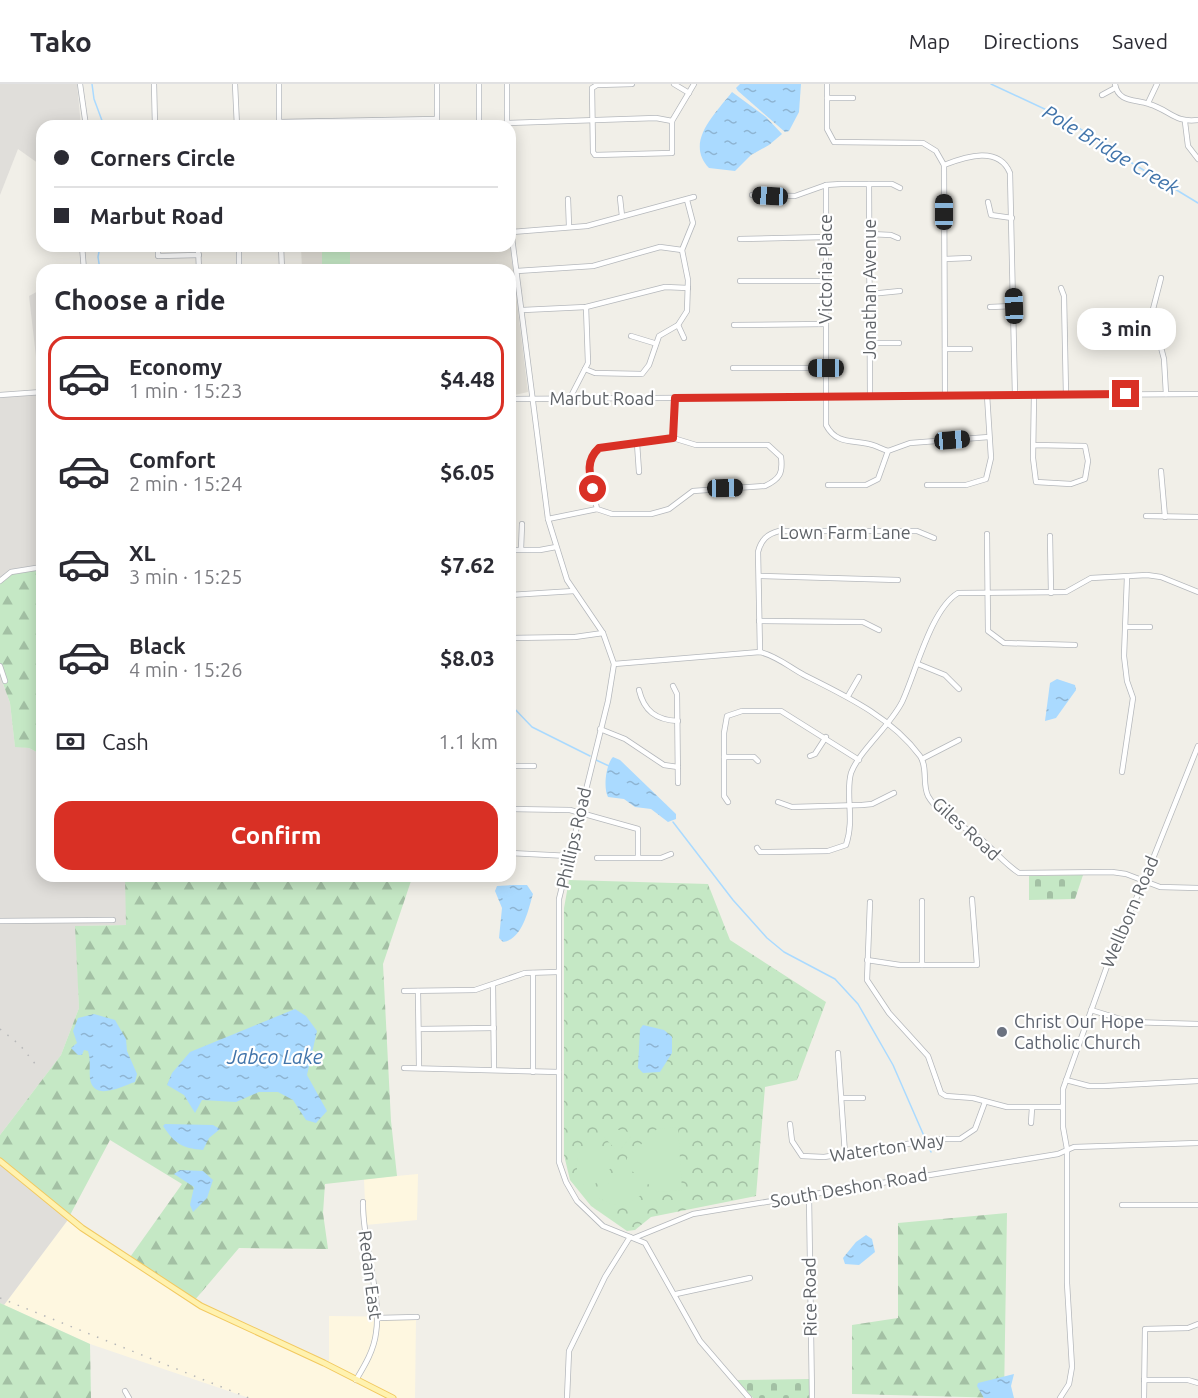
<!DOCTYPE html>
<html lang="en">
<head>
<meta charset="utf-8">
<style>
	:root { --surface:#fff; --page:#f7f7f7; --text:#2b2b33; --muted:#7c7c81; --line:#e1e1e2; --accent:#d93025 }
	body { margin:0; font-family:Ubuntu,sans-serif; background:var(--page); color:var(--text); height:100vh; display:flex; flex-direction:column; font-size:22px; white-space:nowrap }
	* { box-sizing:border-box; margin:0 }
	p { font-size:20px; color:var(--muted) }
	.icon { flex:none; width:33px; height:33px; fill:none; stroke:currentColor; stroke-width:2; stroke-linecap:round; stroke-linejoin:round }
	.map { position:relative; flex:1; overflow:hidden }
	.details { position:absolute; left:36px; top:180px; width:480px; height:618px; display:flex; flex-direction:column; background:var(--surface); border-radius:18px; box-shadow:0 3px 15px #0003 }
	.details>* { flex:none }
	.top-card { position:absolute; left:36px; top:36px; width:480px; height:132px; border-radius:18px; box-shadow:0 3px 15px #0003; display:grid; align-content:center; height:132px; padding:0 18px; background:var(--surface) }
	.end { position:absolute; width:27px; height:27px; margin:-14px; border:8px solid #d93025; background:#fff; box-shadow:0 0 0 3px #fff }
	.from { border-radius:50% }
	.bubble { position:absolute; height:42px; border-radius:18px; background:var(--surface); box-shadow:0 3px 15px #0003; font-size:20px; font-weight:600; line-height:42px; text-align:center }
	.car { position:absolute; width:18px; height:36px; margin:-18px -9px; border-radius:8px; box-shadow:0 0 4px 2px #0007; background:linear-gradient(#222 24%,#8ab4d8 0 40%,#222 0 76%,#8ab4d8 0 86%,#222 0) }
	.top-card b { display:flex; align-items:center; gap:21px; height:57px; font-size:22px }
	.top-card b+b { border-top:2px solid var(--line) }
	.top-card i { width:15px; height:15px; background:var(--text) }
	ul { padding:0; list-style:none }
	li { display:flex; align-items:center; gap:18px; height:84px; margin:0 12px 9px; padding:0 6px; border:3px solid transparent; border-radius:18px }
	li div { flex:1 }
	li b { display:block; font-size:22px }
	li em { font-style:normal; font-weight:600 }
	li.on { border-color:var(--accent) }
	li>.icon { width:54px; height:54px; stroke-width:1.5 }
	h2 { padding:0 18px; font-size:27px; line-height:72px }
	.pay { display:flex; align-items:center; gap:15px; height:66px; padding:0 18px; font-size:22px }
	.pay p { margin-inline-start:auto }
	.primary-button { display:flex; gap:12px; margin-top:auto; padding:12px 18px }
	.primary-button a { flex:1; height:69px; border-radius:18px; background:var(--accent); color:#fff; font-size:24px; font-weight:600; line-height:69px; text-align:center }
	header { display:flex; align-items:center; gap:36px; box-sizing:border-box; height:84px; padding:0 30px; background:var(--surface); border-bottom:2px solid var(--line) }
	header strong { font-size:28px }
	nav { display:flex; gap:33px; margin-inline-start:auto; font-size:21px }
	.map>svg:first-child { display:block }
	.commercial { fill:#fef7e0 }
	.industrial { fill:#e0deda }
	.education { fill:#e1ded6 }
	.forest { fill:url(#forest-firs) }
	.cemetery { fill:url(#cemetery-stones) }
	.park { fill:url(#park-crowns) }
	.pitch { fill:#c5e8c5 }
	.water { fill:url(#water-ripples) }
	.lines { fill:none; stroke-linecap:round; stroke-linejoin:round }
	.stream { stroke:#aadaff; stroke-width:1.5 }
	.minor-casing { stroke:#b5b8bc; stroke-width:6 }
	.major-casing { stroke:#f2c960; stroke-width:7 }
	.minor { stroke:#fff; stroke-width:4.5 }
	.major { stroke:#fff2af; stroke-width:5 }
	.rail { stroke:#b6b7b8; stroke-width:1.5; stroke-dasharray:1.5 8; stroke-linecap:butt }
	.route { stroke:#d93025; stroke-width:8 }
	.worship-dot { fill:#6b7280; stroke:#fff; stroke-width:2 }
	.labels { text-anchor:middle; stroke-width:4.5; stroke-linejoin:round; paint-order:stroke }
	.street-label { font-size:18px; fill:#5f6368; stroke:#fff }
	.worship-label { font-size:18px; fill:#5b616d; stroke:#fff; text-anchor:start }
	.water-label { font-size:20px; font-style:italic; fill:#4174aa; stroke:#fff }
</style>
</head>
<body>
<header>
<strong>Tako</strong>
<nav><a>Map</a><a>Directions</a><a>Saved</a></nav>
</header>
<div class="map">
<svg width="1198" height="1314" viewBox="0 0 1198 1314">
	<defs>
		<pattern id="forest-firs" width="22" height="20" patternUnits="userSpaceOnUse" patternTransform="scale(1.5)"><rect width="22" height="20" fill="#c5e8c5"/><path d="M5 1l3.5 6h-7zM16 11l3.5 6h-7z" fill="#a3c0a4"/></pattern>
		<pattern id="cemetery-stones" width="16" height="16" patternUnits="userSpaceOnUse" patternTransform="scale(1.5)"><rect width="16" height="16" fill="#c5e8c5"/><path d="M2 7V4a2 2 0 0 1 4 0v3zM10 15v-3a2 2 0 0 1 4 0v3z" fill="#a3c0a4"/></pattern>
		<pattern id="park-crowns" width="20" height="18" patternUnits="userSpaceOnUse" patternTransform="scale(1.5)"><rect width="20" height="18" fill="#c5e8c5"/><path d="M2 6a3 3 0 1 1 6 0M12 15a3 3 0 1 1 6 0" fill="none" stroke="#a3c0a4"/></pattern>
		<pattern id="water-ripples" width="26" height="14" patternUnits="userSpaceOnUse" patternTransform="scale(1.5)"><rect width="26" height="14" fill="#aadaff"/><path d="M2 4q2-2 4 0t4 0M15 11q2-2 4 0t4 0" fill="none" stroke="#8eb4d2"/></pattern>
	</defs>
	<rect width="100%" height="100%" fill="#f1efe8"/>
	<g class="commercial">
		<path d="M418,1090L417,1136L366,1141L364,1095Z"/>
		<path d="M70,1133L194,1217L329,1280V1232L416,1233L415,1314H249L90,1260L4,1221Z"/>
	</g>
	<g class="industrial">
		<path d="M0,0H77L81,42H42V82L18,65L0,111Z"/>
		<path d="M42,205V484L0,497V310L40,307L29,212Z"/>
		<path d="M0,591L10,619L15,662L29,664L42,671V792H166L126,841L76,842L79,924L61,971L0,1051Z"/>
		<path d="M0,1075L70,1133L4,1221L0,1219Z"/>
	</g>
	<path class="education" d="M301,162H510L528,308L510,312V186H302Z"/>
	<g class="forest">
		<path d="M34,484H42V671L29,664L15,663L10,619L0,591V497L4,492Z"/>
		<path d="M256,792L257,797H411L383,880L391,1037L397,1092L325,1100L323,1129L328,1165L239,1164L194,1217L128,1176L182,1100L110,1056L69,1133L0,1075V1051L61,971L79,924L75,842L126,841L125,793Z"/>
		<path d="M1007,1129L1004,1314L852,1310V1241L898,1234V1139Z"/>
		<path d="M0,1219L90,1260L91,1314H0Z"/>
	</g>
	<g class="cemetery">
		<path d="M1083,791L1075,815L1029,816V792Z"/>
		<path d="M809,1295L810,1314H753L737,1296Z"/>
	</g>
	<path class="park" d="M569,796L708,800L730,856L826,918L797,996L765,1003L756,1112L651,1133L635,1146L627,1147L591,1122L570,1096L564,1071V824Z"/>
	<g class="pitch">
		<rect x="322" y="162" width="28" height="18"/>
		<path d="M678,1043L682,1106L658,1108L627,1083V1074L657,1045Z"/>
		<path d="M613,1046H624L632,1051L620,1066H616L603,1052Z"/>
		<path d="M587,1057L613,1078V1082L589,1106C573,1092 573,1073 587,1057Z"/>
		<path d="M616,1090H623L643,1109C629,1123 614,1125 598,1113Z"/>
	</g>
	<g class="water">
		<path d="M740,0H801L799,28L789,47L785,48L738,7L736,4Z"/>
		<path d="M732,8L766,33L782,50L769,61L751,71L735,87L709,84C684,58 716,29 732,8Z"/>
		<path d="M1057,595L1075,601L1076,606L1056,634L1045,637L1050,599Z"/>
		<path d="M613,673L620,676L676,730V735L668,738L651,725L635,723L624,715L608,713C603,704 606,680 613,673Z"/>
		<path d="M514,801H527L533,810C528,826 523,855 503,858L499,854L502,824L495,807L497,802Z"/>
		<path d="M295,925L306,932L317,947L307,991L327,1027L316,1039L306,1036L293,1016L278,1008H259L236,1018L202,1016L195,1029L184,1011L167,1001L172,989L190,968Z"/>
		<path d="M94,930L115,936L126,955L127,967L137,990L135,998C122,1002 94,1018 90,995C89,986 91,976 88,967L84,966L82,971H78L71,964L77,959L73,947L78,934Z"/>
		<path d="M643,941L664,946L672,953V969L660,988L643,989L638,984L640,945Z"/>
		<path d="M165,1040L213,1041L220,1045L209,1054L203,1066C182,1064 175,1060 163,1042Z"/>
		<path d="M180,1086L203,1087L213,1096L207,1114L193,1128L190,1121L194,1103L174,1090Z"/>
		<path d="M866,1151L872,1155L875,1168L859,1181L845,1180L843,1174L856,1158Z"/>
		<path d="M1014,1290L1011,1302L1014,1314H984L977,1302L978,1299Z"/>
	</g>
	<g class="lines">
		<g class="stream">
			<path d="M92,0L94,15L104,42"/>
			<path d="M991,0L1066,35L1117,70L1198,119"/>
			<path d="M100,186L98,173L100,162"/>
			<path d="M510,620L532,643L590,672"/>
			<path d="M596,676L609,682"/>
			<path d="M673,738L733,816L767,854L784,868L835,895L858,920L893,981L931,1068"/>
		</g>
		<defs>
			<g id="minor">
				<path d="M80,0L86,42"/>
				<path d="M154,0L155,42"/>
				<path d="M235,0L237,42"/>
				<path d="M279,0V42"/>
				<path d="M437,0V42"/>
				<path d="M479,0V42"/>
				<path d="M507,0V39"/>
				<path d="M632,0L597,1L592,4L593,68L595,71L672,69V37L694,0"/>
				<path d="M674,0L689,9"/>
				<path d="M827,0V45L834,58L923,59L936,67L944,81L945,311"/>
				<path d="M1115,0C1118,19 1136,15 1149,20C1170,26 1174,39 1198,36"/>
				<path d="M1102,11L1115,4"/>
				<path d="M827,14H853"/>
				<path d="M1148,19L1157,0"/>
				<path d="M279,38L437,35"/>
				<path d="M1185,38L1188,62L1198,75"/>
				<path d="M507,39L656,34L672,37"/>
				<path d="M155,40L236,39"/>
				<path d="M944,81C967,72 999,62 1010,89L1015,311"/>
				<path d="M869,100L870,311"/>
				<path d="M826,101V341C836,360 851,356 869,360C875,361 881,365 888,367"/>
				<path d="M752,111L795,112L826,101L841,100H892L900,104"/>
				<path d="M620,114L622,132"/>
				<path d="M568,115L569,142"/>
				<path d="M988,118L991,131L1012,134"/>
				<path d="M510,138L548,435L567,496L603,549L614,580L608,617L559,815V1078L566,1098L577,1117L603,1142L645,1159L700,1257L749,1314"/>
				<path d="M512,148L587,142L694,113"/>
				<path d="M870,150L891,151L898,154"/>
				<path d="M740,155L826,153"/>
				<path d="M82,162L84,186"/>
				<path d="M158,162V172L199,171"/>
				<path d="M198,162L199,186"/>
				<path d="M239,162V186"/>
				<path d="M281,162L282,186"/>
				<path d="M945,175L969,174"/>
				<path d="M517,187L593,182L660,163L682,166"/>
				<path d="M1161,194L1152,229L1164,275L1166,310"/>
				<path d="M740,197H826"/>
				<path d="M1061,204L1064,212L1066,311"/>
				<path d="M870,210L900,207"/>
				<path d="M990,223L1014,222"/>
				<path d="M523,226L586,223L665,203L688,204"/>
				<path d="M678,241L684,254"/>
				<path d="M734,241L826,240"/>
				<path d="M631,252L654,259"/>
				<path d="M870,259H899"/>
				<path d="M945,265H970"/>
				<path d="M733,284H826"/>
				<path d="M585,285L595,289L642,290L649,281L659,252L678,241L687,227L688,196L682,166L693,139L687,116"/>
				<path d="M0,311L42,308"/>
				<path d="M1034,311L1033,374L1036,398L1071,400L1085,395L1088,377L1085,362L1034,361"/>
				<path d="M570,314L588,279L586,223"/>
				<path d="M510,315L1198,310"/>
				<path d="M510,347H513"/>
				<path d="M673,354L696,361H768L781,373C783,389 780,395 765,402L693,407L669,425L651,430H612L597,425C593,404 582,380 599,364Z"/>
				<path d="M673,354L675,314"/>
				<path d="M637,359L639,388"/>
				<path d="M1161,387L1165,433"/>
				<path d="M828,401H866L878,395L888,367L910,359L989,353"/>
				<path d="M927,401H966L986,395L991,374L987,311"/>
				<path d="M1146,432L1198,433"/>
				<path d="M548,435L597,425"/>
				<path d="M987,450L988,547L1004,559L1075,561"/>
				<path d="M1050,452L1051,509"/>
				<path d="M521,465L522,440"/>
				<path d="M510,466H540L556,463"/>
				<path d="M760,492L898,496"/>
				<path d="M0,497L11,488L42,483"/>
				<path d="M510,511L574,507"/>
				<path d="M759,537L863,538L879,546"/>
				<path d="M1126,543H1150"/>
				<path d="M510,554L575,553L603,549"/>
				<path d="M760,568L758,468C761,456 767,450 779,447H917L934,454"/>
				<path d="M614,580L760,568C777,572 789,583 804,591C846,612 891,633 920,672C928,683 922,700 928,712C938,730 962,741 978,753C993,764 1003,779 1019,789L1112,788L1126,790L1160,803L1198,804"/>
				<path d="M918,580L945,591L959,605"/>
				<path d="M0,582L5,597"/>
				<path d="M673,602L677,610L678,699"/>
				<path d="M639,606C644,627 656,636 678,637"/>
				<path d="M848,612L859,593"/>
				<path d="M600,645L625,655L664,681L678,683"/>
				<path d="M810,672L815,670L826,653"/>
				<path d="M724,673H754L758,677"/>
				<path d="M922,675L959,656"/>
				<path d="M510,682H534"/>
				<path d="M1122,688L1133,614L1127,597L1124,572L1127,493"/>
				<path d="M728,718L724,712V649L727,632L742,627H781L859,676"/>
				<path d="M778,718L792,723L862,721L872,720L894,709"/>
				<path d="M510,725L570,726L638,745V773"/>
				<path d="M757,764L760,768H769L828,767L846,761C855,735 845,710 851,689C859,667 890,642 902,618C916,588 931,525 958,509L1066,508L1091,494L1147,491L1161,493L1198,508"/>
				<path d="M510,769L569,772"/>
				<path d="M597,774H661L671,770"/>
				<path d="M870,818L867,896L889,929L928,972L941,1009L946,1012L973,1014L1007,1023H1062"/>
				<path d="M0,837L113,836"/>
				<path d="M867,876L900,881H977L972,815"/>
				<path d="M922,881V817"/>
				<path d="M533,889V988"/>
				<path d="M493,901L494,984"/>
				<path d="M404,907L475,906L525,889L557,888"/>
				<path d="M418,907L419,983"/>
				<path d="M1091,926L1130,938L1198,940"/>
				<path d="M419,945L494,944"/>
				<path d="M838,969L845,1070"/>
				<path d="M404,984L559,988"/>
				<path d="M1066,996L1089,1002H1104L1198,997"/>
				<path d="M842,1014H863"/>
				<path d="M1031,1039L1032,1024"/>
				<path d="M790,1040L792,1057L802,1072L824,1073L939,1055H960L975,1045L985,1018"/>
				<path d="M809,1112L812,1314"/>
				<path d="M1122,1121H1198"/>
				<path d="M634,1154L693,1130L1058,1070L1074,1063L1198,1059"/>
				<path d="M676,1210L750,1194"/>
				<path d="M377,1234L417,1233"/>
				<path d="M356,1296C365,1281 374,1266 376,1249C382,1212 362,1159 363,1118"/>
				<path d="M1144,1296H1188L1198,1299"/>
				<path d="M125,1307L129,1314"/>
				<path d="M567,1314L569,1267L605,1193L630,1153"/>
				<path d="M1060,1314L1069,1300L1072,1283L1067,1199V1065L1063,1043V1005L1111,871L1144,797L1198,662"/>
				<path d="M1144,1314L1145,1245L1188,1244L1198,1240"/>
			</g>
			<path id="major" d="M0,1077L82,1144L201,1222L324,1279L393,1314"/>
		</defs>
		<use href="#minor" class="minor-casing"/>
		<use href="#major" class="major-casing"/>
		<use href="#minor" class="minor"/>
		<use href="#major" class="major"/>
		<g class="rail">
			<path d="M0,945L20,961L36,981"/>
			<path d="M0,1214L249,1314"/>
		</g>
	</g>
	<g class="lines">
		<path class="route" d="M593,405C589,389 586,376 599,364L673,354L675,314L1126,310"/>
	</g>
	<circle class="worship-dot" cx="1002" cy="948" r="6"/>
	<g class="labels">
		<g class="street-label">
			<text transform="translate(826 185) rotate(-90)" y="6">Victoria Place</text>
			<text transform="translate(870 205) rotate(-90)" y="6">Jonathan Avenue</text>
			<text x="602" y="321">Marbut Road</text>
			<text x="845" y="455">Lown Farm Lane</text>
			<text transform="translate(966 745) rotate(42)" y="6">Giles Road</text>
			<text transform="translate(574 754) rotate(-77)" y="6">Phillips Road</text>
			<text transform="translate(1130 828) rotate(-67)" y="6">Wellborn Road</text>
			<text transform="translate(887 1064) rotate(-8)" y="6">Waterton Way</text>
			<text transform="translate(849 1104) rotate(-10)" y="6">South Deshon Road</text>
			<text transform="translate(370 1191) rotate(83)" y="6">Redan East</text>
			<text transform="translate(810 1213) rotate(-91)" y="6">Rice Road</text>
		</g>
		<g class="worship-label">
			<text x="1014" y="944">Christ Our Hope<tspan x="1014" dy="21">Catholic Church</tspan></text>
		</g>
		<g class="water-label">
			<text transform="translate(1111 66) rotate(31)" y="7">Pole Bridge Creek</text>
			<text x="275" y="980">Jabco Lake</text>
		</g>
	</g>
</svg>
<i class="end from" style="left:593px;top:405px"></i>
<i class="end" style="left:1126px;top:310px"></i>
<div class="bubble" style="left:1077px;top:224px;width:99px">3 min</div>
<i class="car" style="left:770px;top:112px;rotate:273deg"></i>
<i class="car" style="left:944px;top:128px;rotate:0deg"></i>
<i class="car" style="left:1014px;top:222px;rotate:358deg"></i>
<i class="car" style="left:826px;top:284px;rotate:270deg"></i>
<i class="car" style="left:952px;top:356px;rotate:85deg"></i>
<i class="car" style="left:725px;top:404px;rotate:89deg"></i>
<div class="top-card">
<b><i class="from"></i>Corners Circle</b>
<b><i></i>Marbut Road</b>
</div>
<section class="details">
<h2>Choose a ride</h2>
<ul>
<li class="on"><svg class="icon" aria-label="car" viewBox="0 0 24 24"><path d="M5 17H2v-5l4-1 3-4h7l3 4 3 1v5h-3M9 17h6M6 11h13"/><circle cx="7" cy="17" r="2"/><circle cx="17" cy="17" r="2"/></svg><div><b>Economy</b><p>1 min · 15:23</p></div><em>$4.48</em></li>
<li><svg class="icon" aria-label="car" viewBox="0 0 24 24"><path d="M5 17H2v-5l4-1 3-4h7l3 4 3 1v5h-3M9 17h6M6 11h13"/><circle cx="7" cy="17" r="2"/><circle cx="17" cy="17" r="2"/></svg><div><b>Comfort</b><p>2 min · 15:24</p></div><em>$6.05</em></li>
<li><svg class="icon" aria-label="car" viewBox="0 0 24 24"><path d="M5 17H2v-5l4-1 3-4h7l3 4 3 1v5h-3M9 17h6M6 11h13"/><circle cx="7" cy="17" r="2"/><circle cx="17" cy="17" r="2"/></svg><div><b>XL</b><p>3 min · 15:25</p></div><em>$7.62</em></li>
<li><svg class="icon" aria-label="car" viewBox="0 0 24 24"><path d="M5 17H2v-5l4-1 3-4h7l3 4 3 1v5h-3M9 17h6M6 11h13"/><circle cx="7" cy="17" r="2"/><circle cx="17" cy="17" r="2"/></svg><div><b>Black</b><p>4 min · 15:26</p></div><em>$8.03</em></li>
</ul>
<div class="pay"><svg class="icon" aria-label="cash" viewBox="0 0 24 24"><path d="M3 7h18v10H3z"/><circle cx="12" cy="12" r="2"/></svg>Cash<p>1.1 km</p></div>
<div class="primary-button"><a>Confirm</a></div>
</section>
</div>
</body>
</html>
